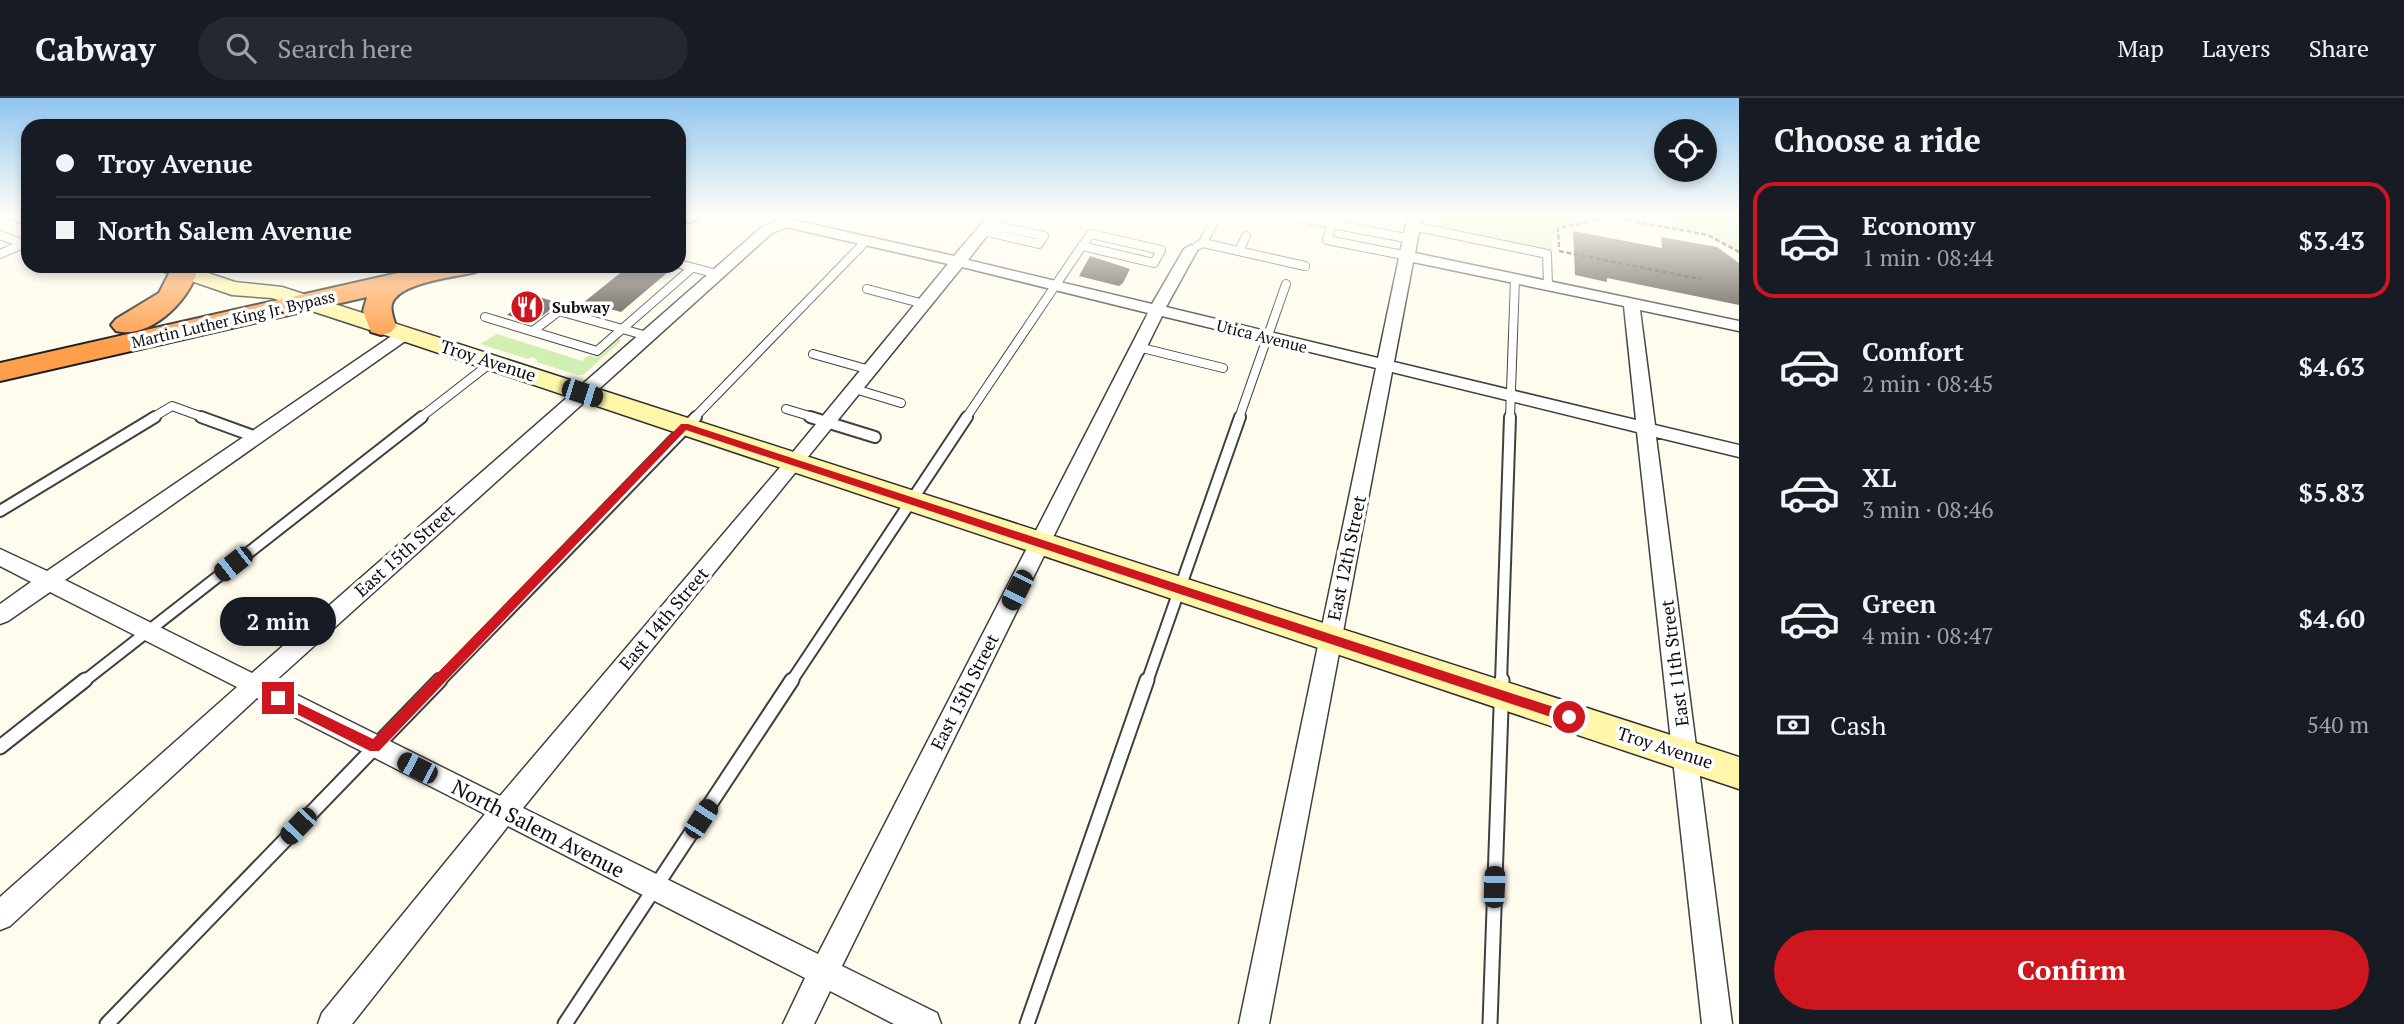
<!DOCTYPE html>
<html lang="en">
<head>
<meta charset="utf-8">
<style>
	:root { --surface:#171b24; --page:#242831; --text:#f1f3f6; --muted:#9ea1a6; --line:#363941; --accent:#cd161d }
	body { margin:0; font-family:"PT Serif",serif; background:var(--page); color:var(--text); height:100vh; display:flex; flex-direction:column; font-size:26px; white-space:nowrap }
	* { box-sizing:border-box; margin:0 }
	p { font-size:23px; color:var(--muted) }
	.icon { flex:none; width:38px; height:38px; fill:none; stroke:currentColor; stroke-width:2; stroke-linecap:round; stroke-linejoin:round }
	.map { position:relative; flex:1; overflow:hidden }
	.sheet { display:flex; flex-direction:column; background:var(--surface); width:665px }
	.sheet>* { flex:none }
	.top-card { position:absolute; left:21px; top:21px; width:665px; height:154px; border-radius:21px; box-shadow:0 4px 10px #0003; display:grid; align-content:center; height:154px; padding:0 35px; background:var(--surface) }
	.controls { position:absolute; left:1654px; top:21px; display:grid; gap:14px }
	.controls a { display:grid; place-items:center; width:63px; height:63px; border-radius:50%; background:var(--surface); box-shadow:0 4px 10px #0003; font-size:35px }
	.end { position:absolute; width:32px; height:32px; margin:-16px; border:9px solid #cd161d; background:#fff; box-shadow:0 0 0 4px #fff }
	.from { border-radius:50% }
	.bubble { position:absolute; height:49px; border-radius:24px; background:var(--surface); box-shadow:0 4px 10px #0003; font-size:23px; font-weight:800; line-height:49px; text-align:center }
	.car { position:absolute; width:21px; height:42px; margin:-21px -10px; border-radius:9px; box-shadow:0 0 5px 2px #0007; background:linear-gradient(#222 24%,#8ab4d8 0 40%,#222 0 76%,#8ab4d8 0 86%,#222 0) }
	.top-card b { display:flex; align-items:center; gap:24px; height:66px; font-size:26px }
	.top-card b+b { border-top:2px solid var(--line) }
	.top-card i { width:18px; height:18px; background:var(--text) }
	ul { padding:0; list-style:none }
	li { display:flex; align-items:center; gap:21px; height:116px; margin:0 14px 10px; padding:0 21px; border:4px solid transparent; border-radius:21px }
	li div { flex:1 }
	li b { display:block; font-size:26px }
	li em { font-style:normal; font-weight:800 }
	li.active { border-color:var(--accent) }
	li>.icon { width:63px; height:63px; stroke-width:1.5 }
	h2 { padding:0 35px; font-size:32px; line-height:84px }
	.pay { display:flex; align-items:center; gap:18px; height:77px; padding:0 35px; font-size:26px }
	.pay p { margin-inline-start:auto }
	.action { display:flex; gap:14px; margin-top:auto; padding:14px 35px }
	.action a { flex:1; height:80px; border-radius:42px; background:var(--accent); color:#fff; font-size:28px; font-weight:800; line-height:80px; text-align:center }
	header { display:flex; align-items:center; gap:42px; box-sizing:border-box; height:98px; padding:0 35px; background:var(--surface); border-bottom:2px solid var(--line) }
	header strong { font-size:33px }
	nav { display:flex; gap:38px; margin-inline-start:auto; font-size:24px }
	.search { width:490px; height:63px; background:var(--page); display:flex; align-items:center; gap:18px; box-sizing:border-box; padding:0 24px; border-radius:38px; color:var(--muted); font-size:26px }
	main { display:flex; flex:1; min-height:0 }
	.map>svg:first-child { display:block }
	.green { fill:#d1eeb3 }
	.building { fill:#574e49 }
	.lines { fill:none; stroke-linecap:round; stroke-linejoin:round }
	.lane-far2-casing { stroke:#404040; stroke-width:10 }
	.lane-far1-casing { stroke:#404040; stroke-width:14 }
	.lane-casing { stroke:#404040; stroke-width:17 }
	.street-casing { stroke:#404040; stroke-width:3 }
	.secondary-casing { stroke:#2f2f2f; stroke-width:3 }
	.highway-casing { stroke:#1e1e1e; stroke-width:4 }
	.path { stroke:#2f2f2f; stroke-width:2.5; stroke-dasharray:5 2.5; stroke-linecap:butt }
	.lane-far2 { stroke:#fff; stroke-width:8 }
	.lane-far1 { stroke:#fff; stroke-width:10 }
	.lane { stroke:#fff; stroke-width:13 }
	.street { fill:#fff; fill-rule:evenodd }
	.secondary { fill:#fff6a9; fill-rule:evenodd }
	.highway { fill:#ff9f4c; fill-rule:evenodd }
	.route { fill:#cd161d }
	.labels { text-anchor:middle; stroke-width:7; stroke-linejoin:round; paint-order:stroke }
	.far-poi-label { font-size:16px; font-weight:bold; fill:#0d0d0d; stroke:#fff; text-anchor:start }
	.far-street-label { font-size:16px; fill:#0d0d0d; stroke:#fff }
	.street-label { font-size:18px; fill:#0d0d0d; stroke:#fff }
	.near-street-label { font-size:21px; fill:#0d0d0d; stroke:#fff }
</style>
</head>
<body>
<header>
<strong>Cabway</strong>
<div class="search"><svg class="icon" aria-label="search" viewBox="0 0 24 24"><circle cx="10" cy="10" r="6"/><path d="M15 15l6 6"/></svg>Search here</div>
<nav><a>Map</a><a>Layers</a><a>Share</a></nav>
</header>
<main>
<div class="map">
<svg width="1739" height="926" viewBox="0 0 1739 926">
	<rect width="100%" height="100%" fill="#fffcee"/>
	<g class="green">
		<path d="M1438,117H1573L1576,125L1557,129V137H1552V153L1436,130Z"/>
		<path d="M1670,117H1739V153L1713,138L1673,130Z"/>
		<path d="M497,236L582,263L589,257L595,259L619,238L620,244L583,277H578L536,264L538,262L531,259L528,261L480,246Z"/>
	</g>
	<g class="building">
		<path d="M1573,133L1662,150L1661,139L1717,149L1739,165V207L1607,180V184L1575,177Z"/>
		<path d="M1090,158L1130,171L1123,185L1119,188L1079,178Z"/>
		<path d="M629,168H645L668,174L621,214L584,204Z"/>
		<path d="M533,197L559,205L533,225L507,217Z"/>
	</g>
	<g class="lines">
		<defs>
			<g id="lane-far2">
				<path d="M1287,117L1332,126"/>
				<path d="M1413,128L1547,156L1548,188"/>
				<path d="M983,133L1039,146L1044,138L989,126"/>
				<path d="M1091,136L1161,152L1154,165L1082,148Z"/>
				<path d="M0,137L23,146L0,156"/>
				<path d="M1203,145L1305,168"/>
				<path d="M1197,148L1203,145L1213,125"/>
				<path d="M1239,153L1246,138"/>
				<path d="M1408,158L1327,142L1332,126L1411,141"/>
				<path d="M679,166L717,176"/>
				<path d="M867,191L924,206"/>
				<path d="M485,219L597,253L692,170"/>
				<path d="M533,233L559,213L647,238"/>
				<path d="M1138,249L1223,270"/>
				<path d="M813,256L870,272"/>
				<path d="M855,291L901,305"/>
				<path d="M786,311L816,320"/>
				<path d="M152,320L172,308L205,320"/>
				<path d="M420,320L492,264"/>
				<path d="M694,320L866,143"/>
				<path d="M966,320L1082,148"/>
				<path d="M1239,320L1286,186"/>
				<path d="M1510,320L1515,181"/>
			</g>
			<g id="lane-far1">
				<path d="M201,319L256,339"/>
				<path d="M810,319L875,339"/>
				<path d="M0,413L155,319"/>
				<path d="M83,584L422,319"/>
				<path d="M439,584L696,319"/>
				<path d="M791,584L967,319"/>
				<path d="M1147,584L1240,319"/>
				<path d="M1501,584L1510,319"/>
			</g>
			<g id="lane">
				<path d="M0,649L85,582"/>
				<path d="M107,926L440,582"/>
				<path d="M565,926L792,582"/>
				<path d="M1027,926L1147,582"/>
				<path d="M1490,926L1502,582"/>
			</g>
			<path id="street" d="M989,117H1003L968,162L1152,206L1184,151L1191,147L1198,151L1166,209L1378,260L1408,117H1422L1415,155L1739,223V233L1640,212L1655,327L1739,347V359L1656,339L1732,926H1702L1637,334L1392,274L1269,926H1239L1376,270L1162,218L842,868L937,915L941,926H894L830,893L814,926H783L805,880L508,728L352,926H318L322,915L485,716L257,600L10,828L0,832V799L237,589L50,494L8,523L0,526V506L31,484L0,468V451L47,473L399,233H411L413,236L411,239L65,482L252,575L762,129L784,120L954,158ZM786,129L948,166L788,360L500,698L273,585L772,135ZM1413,164L1624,208L1636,322L1394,264ZM962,169L1148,215L818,856L523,710Z"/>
			<g id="secondary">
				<path d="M6,117H28V127L9,121Z"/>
				<path d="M155,168H187L235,184L282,189L1739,659V691L373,233L272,200L232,197L159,172Z"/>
			</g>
			<g id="highway">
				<path d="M679,117H701L697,122L679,127Z"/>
				<path d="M173,168H192L197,174C188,204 149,242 116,233L111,227L116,221L159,195Z"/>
				<path d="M429,168H480L476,174C456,179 399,184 392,206C390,213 394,221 396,228L391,234L381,237L371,234L363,213L367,199L0,283V265Z"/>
			</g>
		</defs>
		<use href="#lane-far2" class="lane-far2-casing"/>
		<use href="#lane-far1" class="lane-far1-casing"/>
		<use href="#lane" class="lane-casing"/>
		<use href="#street" class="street-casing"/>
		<use href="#secondary" class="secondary-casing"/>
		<use href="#highway" class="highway-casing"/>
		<g class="path">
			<path d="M1559,149L1558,130L1610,119L1708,137L1739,154"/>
			<path d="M1559,153L1700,181"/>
		</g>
		<use href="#lane-far2" class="lane-far2"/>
		<use href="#lane-far1" class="lane-far1"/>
		<use href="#lane" class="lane"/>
		<use href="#street" class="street"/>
		<use href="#secondary" class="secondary"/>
		<use href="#highway" class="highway"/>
	</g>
	<linearGradient id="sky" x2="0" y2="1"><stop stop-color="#90c5f0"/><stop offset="0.48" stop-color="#fffef7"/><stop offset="1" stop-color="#fffef7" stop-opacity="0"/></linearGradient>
	<rect width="1739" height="246" fill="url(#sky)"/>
	<path class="route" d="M681,326H688L1569,614L1576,619L1569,625L686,332L379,653H370L273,604V597H282L373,641Z"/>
	<defs>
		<symbol id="restaurant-disc" viewBox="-11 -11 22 22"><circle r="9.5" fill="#cd161d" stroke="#fff"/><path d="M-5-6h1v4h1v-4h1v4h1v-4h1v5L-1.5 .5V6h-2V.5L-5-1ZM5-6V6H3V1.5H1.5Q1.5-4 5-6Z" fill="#fff"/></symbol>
	</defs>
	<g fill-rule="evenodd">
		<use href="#restaurant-disc" x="508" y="190" width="38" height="38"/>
	</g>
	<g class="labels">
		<g class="far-poi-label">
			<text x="552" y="215">Subway</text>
		</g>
		<g class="far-street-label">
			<text transform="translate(233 221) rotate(-13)" y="6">Martin Luther King Jr. Bypass</text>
			<text transform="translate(1262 238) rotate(14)" y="6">Utica Avenue</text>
		</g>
		<g class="street-label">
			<text transform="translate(488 263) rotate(18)" y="6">Troy Avenue</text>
			<text transform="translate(405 453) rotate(-42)" y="6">East 15th Street</text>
			<text transform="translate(1347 460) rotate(-78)" y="6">East 12th Street</text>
			<text transform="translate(664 521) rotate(-50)" y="6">East 14th Street</text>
			<text transform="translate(1675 565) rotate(-97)" y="6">East 11th Street</text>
			<text transform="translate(965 594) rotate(-63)" y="6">East 13th Street</text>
			<text transform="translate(1665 650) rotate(18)" y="6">Troy Avenue</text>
		</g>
		<g class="near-street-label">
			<text transform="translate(538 731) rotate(27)" y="7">North Salem Avenue</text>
		</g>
	</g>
</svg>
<div class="controls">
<a><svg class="icon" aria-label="locate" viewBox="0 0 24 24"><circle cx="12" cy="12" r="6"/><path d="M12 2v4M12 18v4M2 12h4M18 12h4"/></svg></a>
</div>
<i class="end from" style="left:1569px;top:619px"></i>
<i class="end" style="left:278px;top:600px"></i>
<div class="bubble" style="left:220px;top:499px;width:116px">2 min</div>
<i class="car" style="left:582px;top:295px;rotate:108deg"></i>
<i class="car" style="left:233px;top:466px;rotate:232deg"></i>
<i class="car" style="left:1017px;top:492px;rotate:207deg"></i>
<i class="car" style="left:417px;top:670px;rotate:297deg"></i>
<i class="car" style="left:701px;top:721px;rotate:33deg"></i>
<i class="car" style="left:298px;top:728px;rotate:224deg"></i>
<i class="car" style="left:1494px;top:789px;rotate:2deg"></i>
<div class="top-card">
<b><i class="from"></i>Troy Avenue</b>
<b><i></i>North Salem Avenue</b>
</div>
</div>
<section class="sheet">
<h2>Choose a ride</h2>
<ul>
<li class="active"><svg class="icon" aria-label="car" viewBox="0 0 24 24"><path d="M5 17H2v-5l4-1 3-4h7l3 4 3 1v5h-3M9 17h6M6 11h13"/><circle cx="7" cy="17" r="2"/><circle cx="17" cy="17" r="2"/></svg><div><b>Economy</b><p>1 min · 08:44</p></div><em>$3.43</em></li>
<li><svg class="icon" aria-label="car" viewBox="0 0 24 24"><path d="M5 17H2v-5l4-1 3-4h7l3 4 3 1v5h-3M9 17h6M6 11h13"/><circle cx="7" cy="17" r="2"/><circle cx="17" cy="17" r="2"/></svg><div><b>Comfort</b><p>2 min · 08:45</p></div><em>$4.63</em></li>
<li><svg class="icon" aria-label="car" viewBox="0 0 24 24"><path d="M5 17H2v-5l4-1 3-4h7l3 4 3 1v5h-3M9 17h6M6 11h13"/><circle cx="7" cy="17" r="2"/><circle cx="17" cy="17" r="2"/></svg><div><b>XL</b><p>3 min · 08:46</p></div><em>$5.83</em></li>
<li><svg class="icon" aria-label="car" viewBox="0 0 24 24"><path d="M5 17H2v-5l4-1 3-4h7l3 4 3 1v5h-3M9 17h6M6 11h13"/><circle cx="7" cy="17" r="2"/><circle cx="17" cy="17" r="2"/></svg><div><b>Green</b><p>4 min · 08:47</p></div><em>$4.60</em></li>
</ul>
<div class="pay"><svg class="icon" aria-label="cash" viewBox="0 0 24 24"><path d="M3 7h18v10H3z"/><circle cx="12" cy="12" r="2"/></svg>Cash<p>540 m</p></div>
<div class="action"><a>Confirm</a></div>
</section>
</main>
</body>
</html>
